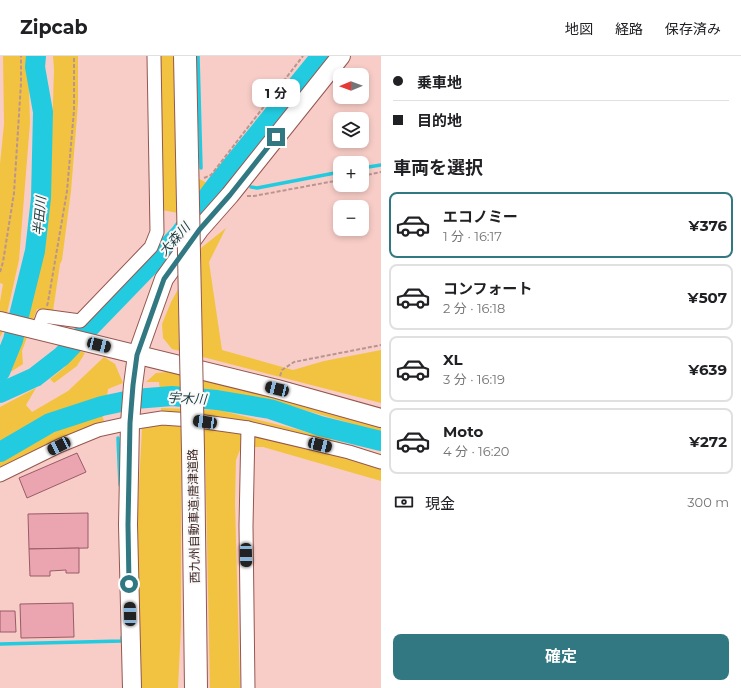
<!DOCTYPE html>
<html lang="ja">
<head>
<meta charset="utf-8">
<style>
	:root { --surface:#fff; --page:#f6f6f6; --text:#202124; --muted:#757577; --line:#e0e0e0; --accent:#317882 }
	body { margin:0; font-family:Montserrat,"Noto Sans JP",sans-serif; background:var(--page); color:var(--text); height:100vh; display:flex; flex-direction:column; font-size:15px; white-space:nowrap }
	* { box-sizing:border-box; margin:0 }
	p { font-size:13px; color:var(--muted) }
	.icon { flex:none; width:22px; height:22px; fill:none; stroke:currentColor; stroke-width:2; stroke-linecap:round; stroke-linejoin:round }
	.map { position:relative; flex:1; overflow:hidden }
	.details { display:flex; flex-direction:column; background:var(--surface); width:360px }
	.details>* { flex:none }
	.guide { display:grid; align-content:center; height:88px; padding:0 12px; background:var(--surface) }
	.needle { width:26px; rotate:269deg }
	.tools { position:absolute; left:333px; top:12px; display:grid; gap:8px }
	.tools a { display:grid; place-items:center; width:36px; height:36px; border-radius:8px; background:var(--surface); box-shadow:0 2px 6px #0003; font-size:20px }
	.end { position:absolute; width:18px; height:18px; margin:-9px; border:5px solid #317882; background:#fff; box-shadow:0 0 0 2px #fff }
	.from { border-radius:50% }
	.bubble { position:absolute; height:28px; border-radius:8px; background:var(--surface); box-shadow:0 2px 6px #0003; font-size:13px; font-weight:700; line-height:28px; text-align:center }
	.car { position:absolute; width:12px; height:24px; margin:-12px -6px; border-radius:5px; box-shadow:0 0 3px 1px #0007; background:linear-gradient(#222 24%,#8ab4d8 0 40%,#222 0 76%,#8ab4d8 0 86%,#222 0) }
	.guide b { display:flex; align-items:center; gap:14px; height:38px; font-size:15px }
	.guide b+b { border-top:1px solid var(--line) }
	.guide i { width:10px; height:10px; background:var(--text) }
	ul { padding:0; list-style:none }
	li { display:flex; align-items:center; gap:12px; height:66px; margin:0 8px 6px; padding:0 4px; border:2px solid var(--line); border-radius:8px }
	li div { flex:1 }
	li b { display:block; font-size:15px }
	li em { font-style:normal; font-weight:700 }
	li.selected { border-color:var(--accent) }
	li>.icon { width:36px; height:36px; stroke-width:1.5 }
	h2 { padding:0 12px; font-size:18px; line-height:48px }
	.pay { display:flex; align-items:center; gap:10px; height:44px; padding:0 12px; font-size:15px }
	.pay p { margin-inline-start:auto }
	.cta { display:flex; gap:8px; margin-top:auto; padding:8px 12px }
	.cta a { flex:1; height:46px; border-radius:8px; background:var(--accent); color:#fff; font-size:16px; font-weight:700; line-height:46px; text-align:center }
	header { display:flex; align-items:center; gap:24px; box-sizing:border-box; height:56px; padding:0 20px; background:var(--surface); border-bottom:1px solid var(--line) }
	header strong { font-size:19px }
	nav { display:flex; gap:22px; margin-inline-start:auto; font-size:14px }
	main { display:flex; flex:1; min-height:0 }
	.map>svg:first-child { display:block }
	.green { fill:#f2c341 }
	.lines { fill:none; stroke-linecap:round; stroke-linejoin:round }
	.stream { stroke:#23cbe0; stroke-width:3.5 }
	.river { stroke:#23cbe0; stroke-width:20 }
	.building { fill:#eaa5b0; stroke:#995b67 }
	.street-casing { stroke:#94574f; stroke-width:15 }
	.secondary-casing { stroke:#94574f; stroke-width:20 }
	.highway-casing { stroke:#94574f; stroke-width:24 }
	.path { stroke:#ba9590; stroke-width:2; stroke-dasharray:4 2; stroke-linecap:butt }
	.street { stroke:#fff; stroke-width:13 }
	.secondary { stroke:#fff; stroke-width:18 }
	.highway { stroke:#fff; stroke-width:22 }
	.highway-bridge-casing { stroke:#94574f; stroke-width:24; stroke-linecap:butt }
	.highway-bridge { stroke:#fff; stroke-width:22 }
	.route { stroke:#317882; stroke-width:5 }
	.labels { text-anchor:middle; stroke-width:4; stroke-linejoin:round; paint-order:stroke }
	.street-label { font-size:12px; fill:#391f1c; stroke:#f9f9f9 }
	.water-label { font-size:13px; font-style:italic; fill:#19393d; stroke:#f9f9f9 }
</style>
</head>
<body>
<header>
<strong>Zipcab</strong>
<nav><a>地図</a><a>経路</a><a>保存済み</a></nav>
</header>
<main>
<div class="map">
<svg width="381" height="632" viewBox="0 0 381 632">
	<rect width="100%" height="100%" fill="#f8cdc7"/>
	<g class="green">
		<path d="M3,0H28L30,67L19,204L3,275L0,281V246L3,228L0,227V108L4,68Z"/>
		<path d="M53,0H78V48L71,135L62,204L60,208L53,255L37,253L22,295L23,308L9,317L5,312L18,292L35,235L50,139L54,14Z"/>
		<path d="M160,0H188L192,119L207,127L178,157L162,154Z"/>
		<path d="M226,172L209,206L222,294L293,314L324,305L381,294V347L172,293L163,282L162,268L171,246L201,192Z"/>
		<path d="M78,294L85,297L77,310L54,327L50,323L64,312Z"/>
		<path d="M104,301L115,308L123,327L108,333L107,340L48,360L0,385V351L36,332L26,349L32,356L68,335Z"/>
		<path d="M168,316L273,338L381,367V376L294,351L217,335L160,334L159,326H146L156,317Z"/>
		<path d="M161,352L219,354L299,374L381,398V425L263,391H255L242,389L236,404L235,447L240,632H210L205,390L181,389V569L178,632H140L137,468L142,372L162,366Z"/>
		<path d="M102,359L104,365L0,414V403L59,374Z"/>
	</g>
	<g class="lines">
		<g class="stream">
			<path d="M198,0L201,112"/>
			<path d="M362,112L381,109"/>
			<path d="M251,131L257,132L340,116"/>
			<path d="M118,382L120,429"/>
			<path d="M0,588L122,585V581"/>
		</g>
		<g class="river">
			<path d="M0,316L13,284L35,195L41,142L43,56L35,11L36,0"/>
			<path d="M0,337L35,321L62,300L180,178L217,128L321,0"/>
			<path d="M0,396L50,367L102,350L135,343L172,340L217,344L270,353L320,370L381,385"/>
		</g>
	</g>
	<g class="building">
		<path d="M77,397L86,416L27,442L19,422Z"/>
		<path d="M88,457V492L29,493L28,458Z"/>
		<path d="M79,492V517H66V514L50,515V520H30L29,493Z"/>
		<path d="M73,547L74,581L21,582L20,548Z"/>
		<path d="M0,555H15L16,576H0Z"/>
	</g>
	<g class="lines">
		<defs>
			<g id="street">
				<path d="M38,274L43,260L80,265L151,191L157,176L154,0"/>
				<path d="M248,372L246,470L248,632"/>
				<path d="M0,419L59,390L98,374L130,367L162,362L191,364L248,372L349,396L381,406"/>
			</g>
			<g id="secondary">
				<path d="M0,265L277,333L381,362"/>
				<path d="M132,632L128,469L130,367L133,329L137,299L164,223L200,173L230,139L341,0"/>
			</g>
			<path id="highway" d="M193,395L196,632"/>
		</defs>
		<use href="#street" class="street-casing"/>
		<use href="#secondary" class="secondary-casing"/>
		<use href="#highway" class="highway-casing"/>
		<g class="path">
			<path d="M362,120L381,116"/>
			<path d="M204,122L211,119L303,0"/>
			<path d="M247,140H254L340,124"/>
			<path d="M0,216L3,206L14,137L21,27V0"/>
			<path d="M47,250L48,246L67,135L74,54V0"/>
			<path d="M280,320L282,314L294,306L381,289"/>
		</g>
		<use href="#street" class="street"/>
		<use href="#secondary" class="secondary"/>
		<use href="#highway" class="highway"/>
		<defs>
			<path id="highway-bridge" d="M185,0L193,395"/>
		</defs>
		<use href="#highway-bridge" class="highway-bridge-casing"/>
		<use href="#highway-bridge" class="highway-bridge"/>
	</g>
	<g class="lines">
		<path class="route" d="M129,528L128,469L130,367L133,329L137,299L164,223L200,173L230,139L276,81"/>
	</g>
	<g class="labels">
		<g class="street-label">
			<text transform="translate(194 460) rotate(-91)" y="4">西九州自動車道;唐津道路</text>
		</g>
		<g class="water-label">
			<text transform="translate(39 160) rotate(-85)" y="5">半田川</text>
			<text transform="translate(174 183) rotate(-48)" y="5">大森川</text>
			<text transform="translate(187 342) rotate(3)" y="5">宇木川</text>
		</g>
	</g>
</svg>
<div class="tools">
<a><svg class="needle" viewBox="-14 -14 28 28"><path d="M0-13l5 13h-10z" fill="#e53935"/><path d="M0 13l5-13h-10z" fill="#757577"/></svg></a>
<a><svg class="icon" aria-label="layers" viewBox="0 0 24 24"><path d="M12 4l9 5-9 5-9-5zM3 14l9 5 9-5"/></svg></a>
<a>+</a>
<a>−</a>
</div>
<i class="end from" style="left:129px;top:528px"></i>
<i class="end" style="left:276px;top:81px"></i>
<div class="bubble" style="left:252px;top:23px;width:48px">1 分</div>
<i class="car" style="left:99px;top:289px;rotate:104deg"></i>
<i class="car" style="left:277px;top:333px;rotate:284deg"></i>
<i class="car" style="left:205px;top:366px;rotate:278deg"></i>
<i class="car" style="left:320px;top:389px;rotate:103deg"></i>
<i class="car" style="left:59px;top:390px;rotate:244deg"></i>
<i class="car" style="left:246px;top:499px;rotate:179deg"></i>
<i class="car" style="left:130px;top:558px;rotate:359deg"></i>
</div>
<section class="details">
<div class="guide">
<b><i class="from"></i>乗車地</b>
<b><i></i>目的地</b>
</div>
<h2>車両を選択</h2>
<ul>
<li class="selected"><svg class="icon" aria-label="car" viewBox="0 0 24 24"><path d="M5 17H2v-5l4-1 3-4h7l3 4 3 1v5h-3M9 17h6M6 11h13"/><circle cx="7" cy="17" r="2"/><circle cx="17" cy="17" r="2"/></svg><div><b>エコノミー</b><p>1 分 · 16:17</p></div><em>¥376</em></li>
<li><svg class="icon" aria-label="car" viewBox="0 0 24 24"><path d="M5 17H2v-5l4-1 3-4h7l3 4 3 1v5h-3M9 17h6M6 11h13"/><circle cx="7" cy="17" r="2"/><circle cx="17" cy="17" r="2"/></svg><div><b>コンフォート</b><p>2 分 · 16:18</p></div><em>¥507</em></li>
<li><svg class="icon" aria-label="car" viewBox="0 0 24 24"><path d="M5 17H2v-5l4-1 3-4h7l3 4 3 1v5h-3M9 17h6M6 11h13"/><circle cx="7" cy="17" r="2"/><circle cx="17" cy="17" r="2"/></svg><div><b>XL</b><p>3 分 · 16:19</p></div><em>¥639</em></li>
<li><svg class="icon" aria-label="car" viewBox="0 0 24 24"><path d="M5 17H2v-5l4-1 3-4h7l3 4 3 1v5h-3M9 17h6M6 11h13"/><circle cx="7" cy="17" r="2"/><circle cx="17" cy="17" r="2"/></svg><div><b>Moto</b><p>4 分 · 16:20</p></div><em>¥272</em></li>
</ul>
<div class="pay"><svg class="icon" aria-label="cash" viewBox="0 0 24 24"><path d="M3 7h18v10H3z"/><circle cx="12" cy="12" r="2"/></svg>現金<p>300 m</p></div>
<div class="cta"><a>確定</a></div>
</section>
</main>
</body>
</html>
